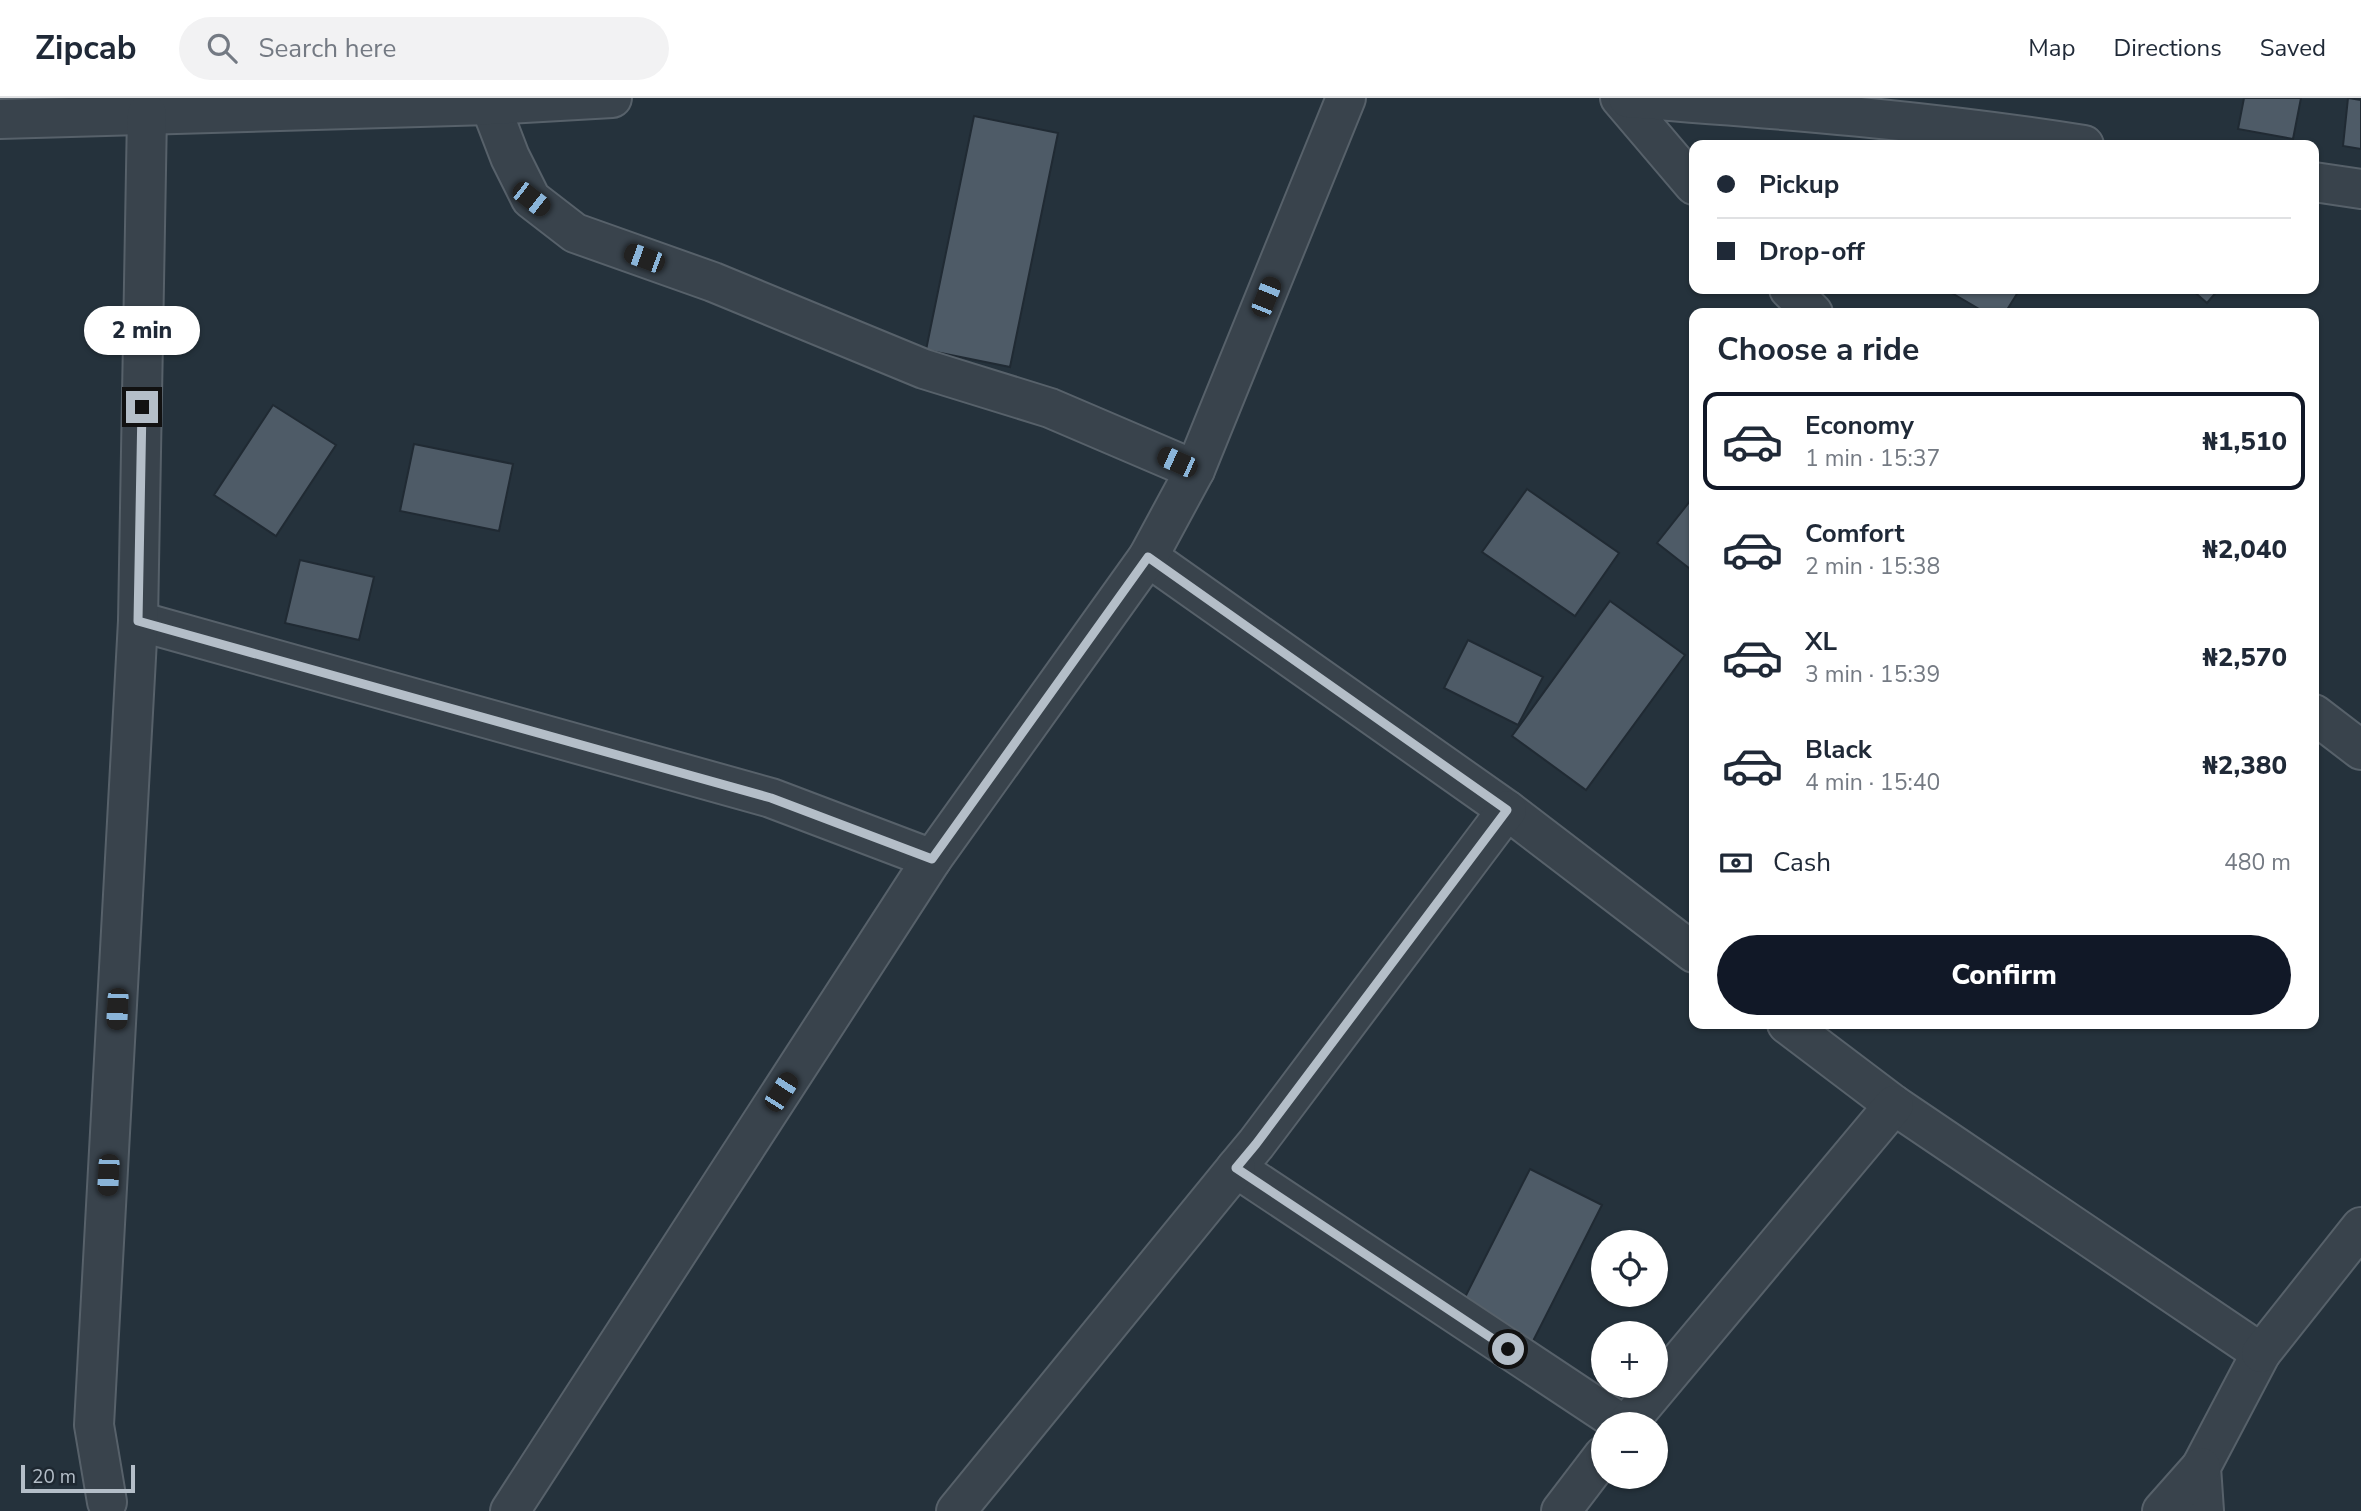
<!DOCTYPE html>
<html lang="en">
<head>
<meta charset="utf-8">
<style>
	:root { --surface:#fff; --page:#f2f2f3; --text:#1f2937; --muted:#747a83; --line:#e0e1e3; --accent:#111827 }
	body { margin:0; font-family:"Nunito Sans",sans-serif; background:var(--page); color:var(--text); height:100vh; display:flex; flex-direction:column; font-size:26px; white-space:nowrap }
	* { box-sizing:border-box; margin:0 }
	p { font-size:23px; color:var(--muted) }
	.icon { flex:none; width:38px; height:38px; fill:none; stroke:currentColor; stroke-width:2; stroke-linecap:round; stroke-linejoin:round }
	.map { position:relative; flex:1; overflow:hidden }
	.panel { position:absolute; left:1689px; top:210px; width:630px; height:721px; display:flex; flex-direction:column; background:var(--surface); border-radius:14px; box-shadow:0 2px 5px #0004 }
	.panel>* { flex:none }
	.guide { position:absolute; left:1689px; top:42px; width:630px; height:154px; border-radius:14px; box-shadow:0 2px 5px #0004; display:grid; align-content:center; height:154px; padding:0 28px; background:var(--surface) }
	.fabs { position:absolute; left:1591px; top:1132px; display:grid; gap:14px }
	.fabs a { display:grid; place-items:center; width:77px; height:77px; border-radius:50%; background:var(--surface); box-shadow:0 2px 5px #0004; font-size:35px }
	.scale { position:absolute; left:21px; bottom:18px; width:114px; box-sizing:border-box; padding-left:7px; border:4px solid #b4bec8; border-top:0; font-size:19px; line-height:24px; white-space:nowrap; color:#b4bec8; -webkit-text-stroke:5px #1e2831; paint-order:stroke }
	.end { position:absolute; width:32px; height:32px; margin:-16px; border:9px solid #b4bec8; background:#111; box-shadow:0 0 0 4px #111 }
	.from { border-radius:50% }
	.bubble { position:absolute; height:49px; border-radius:24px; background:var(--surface); box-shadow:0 2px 5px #0004; font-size:23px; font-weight:800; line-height:49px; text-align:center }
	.car { position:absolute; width:21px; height:42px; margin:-21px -10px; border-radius:9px; box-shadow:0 0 5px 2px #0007; background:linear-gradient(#222 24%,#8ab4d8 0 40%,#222 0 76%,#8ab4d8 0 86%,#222 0) }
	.guide b { display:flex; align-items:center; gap:24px; height:66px; font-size:26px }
	.guide b+b { border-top:2px solid var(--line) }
	.guide i { width:18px; height:18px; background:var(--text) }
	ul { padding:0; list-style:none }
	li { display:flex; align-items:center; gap:21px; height:98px; margin:0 14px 10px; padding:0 14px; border:4px solid transparent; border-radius:14px }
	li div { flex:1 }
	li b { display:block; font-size:26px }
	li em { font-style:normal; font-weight:800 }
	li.active { border-color:var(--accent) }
	li>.icon { width:63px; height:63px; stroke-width:1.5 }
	h2 { padding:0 28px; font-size:32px; line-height:84px }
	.pay { display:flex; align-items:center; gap:18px; height:77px; padding:0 28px; font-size:26px }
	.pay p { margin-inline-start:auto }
	.button { display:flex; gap:14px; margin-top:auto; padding:14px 28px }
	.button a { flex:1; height:80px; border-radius:42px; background:var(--accent); color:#fff; font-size:28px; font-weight:800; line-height:80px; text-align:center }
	header { display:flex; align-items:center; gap:42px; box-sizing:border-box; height:98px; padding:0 35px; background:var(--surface); border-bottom:2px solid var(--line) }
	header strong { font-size:33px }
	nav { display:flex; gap:38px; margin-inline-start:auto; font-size:24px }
	.search { width:490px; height:63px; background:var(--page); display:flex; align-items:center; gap:18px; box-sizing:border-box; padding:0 24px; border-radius:38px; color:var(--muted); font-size:26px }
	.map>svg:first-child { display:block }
	.building { fill:#4e5b67; stroke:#202a33; stroke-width:2 }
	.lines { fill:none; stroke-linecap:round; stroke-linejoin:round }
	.minor-casing { stroke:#57616a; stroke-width:42 }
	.minor { stroke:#39434c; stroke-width:38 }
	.route { stroke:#b4bec8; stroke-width:9 }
</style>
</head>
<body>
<header>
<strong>Zipcab</strong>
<div class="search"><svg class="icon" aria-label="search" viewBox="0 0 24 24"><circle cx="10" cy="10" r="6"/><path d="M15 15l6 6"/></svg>Search here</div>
<nav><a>Map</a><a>Directions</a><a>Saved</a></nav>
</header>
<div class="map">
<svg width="2361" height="1413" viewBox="0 0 2361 1413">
	<rect width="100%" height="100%" fill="#25323c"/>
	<g class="building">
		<path d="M2244,0H2301L2293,41L2238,31Z"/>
		<path d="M2348,0L2361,2V51L2343,48Z"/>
		<path d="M974,18L1058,35L1010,269L926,252Z"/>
		<path d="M1945,191H2020L2005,215H1986Z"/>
		<path d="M2191,191H2219L2207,205Z"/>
		<path d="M273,307L336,347L276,438L214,397Z"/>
		<path d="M414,346L513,366L499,433L400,413Z"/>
		<path d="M1527,391L1619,455L1575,518L1482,454Z"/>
		<path d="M1694,398V474L1657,445Z"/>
		<path d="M300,462L374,479L359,542L285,525Z"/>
		<path d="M1610,503L1685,557L1586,692L1512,638Z"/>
		<path d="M1468,542L1543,579L1518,627L1444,590Z"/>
		<path d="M1530,1071L1602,1107L1529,1251L1457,1215Z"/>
	</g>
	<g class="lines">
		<defs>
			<g id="minor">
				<path d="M1620,0L1694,87"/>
				<path d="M1628,0C1780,11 1933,23 2084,47"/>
				<path d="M490,7L510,59L531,101L575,135L713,184L924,271L1050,310L1195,372"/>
				<path d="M0,21L490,7L612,0"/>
				<path d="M2314,84L2361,91"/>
				<path d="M1789,191L1813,215"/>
				<path d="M1148,459L1507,712L1694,855"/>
				<path d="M138,523L771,700L932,761"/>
				<path d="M2314,616L2361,652"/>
				<path d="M1507,712L1256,1046L1236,1070L1622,1326"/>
				<path d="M1787,926L1894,1007L2261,1255L2201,1369L2204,1413"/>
				<path d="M2261,1255L2361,1129"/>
				<path d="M1627,1326L1894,1007"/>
				<path d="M107,1404L94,1327L138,523L147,16"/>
				<path d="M510,1413L932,761L1148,459L1195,372L1346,0"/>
				<path d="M956,1413L1236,1070"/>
				<path d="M1561,1413L1603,1358"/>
				<path d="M2162,1413L2201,1369"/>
			</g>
		</defs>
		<use href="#minor" class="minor-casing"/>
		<use href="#minor" class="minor"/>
	</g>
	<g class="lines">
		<path class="route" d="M142,309L138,523L771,700L932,761L1148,459L1507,712L1256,1046L1236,1070L1508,1251"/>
	</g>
</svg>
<div class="fabs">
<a><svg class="icon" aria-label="locate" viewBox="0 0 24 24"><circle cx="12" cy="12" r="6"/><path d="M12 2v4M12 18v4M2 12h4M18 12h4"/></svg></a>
<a>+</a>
<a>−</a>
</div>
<div class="scale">20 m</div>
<i class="end from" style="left:1508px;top:1251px"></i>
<i class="end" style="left:142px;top:309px"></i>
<div class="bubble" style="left:84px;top:208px;width:116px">2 min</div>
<i class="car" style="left:531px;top:101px;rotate:128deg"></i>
<i class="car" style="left:644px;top:160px;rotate:290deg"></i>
<i class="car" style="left:1266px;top:199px;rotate:22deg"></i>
<i class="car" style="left:1177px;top:364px;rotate:294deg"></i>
<i class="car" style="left:117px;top:911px;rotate:183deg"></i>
<i class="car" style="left:781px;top:994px;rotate:33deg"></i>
<i class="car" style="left:108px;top:1077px;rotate:183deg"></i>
<div class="guide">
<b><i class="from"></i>Pickup</b>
<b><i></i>Drop-off</b>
</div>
<section class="panel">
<h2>Choose a ride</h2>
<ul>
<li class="active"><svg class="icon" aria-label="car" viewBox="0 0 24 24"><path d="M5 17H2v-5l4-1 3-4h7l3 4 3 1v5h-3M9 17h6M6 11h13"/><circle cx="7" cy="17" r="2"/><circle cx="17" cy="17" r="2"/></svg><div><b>Economy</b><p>1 min · 15:37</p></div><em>₦1,510</em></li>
<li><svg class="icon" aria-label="car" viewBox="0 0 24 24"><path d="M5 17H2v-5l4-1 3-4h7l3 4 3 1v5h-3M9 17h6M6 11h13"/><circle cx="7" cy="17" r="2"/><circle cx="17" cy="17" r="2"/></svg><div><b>Comfort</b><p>2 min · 15:38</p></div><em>₦2,040</em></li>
<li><svg class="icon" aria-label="car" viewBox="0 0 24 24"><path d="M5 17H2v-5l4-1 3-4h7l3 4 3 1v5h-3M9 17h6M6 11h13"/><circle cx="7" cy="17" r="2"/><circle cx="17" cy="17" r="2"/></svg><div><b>XL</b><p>3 min · 15:39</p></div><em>₦2,570</em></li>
<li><svg class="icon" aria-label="car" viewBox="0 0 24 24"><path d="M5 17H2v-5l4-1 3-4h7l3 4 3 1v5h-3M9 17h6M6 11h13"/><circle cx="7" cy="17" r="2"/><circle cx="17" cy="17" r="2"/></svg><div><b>Black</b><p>4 min · 15:40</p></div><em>₦2,380</em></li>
</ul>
<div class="pay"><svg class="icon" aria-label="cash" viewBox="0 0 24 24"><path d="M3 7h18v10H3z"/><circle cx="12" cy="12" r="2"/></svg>Cash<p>480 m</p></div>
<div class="button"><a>Confirm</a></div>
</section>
</div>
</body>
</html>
